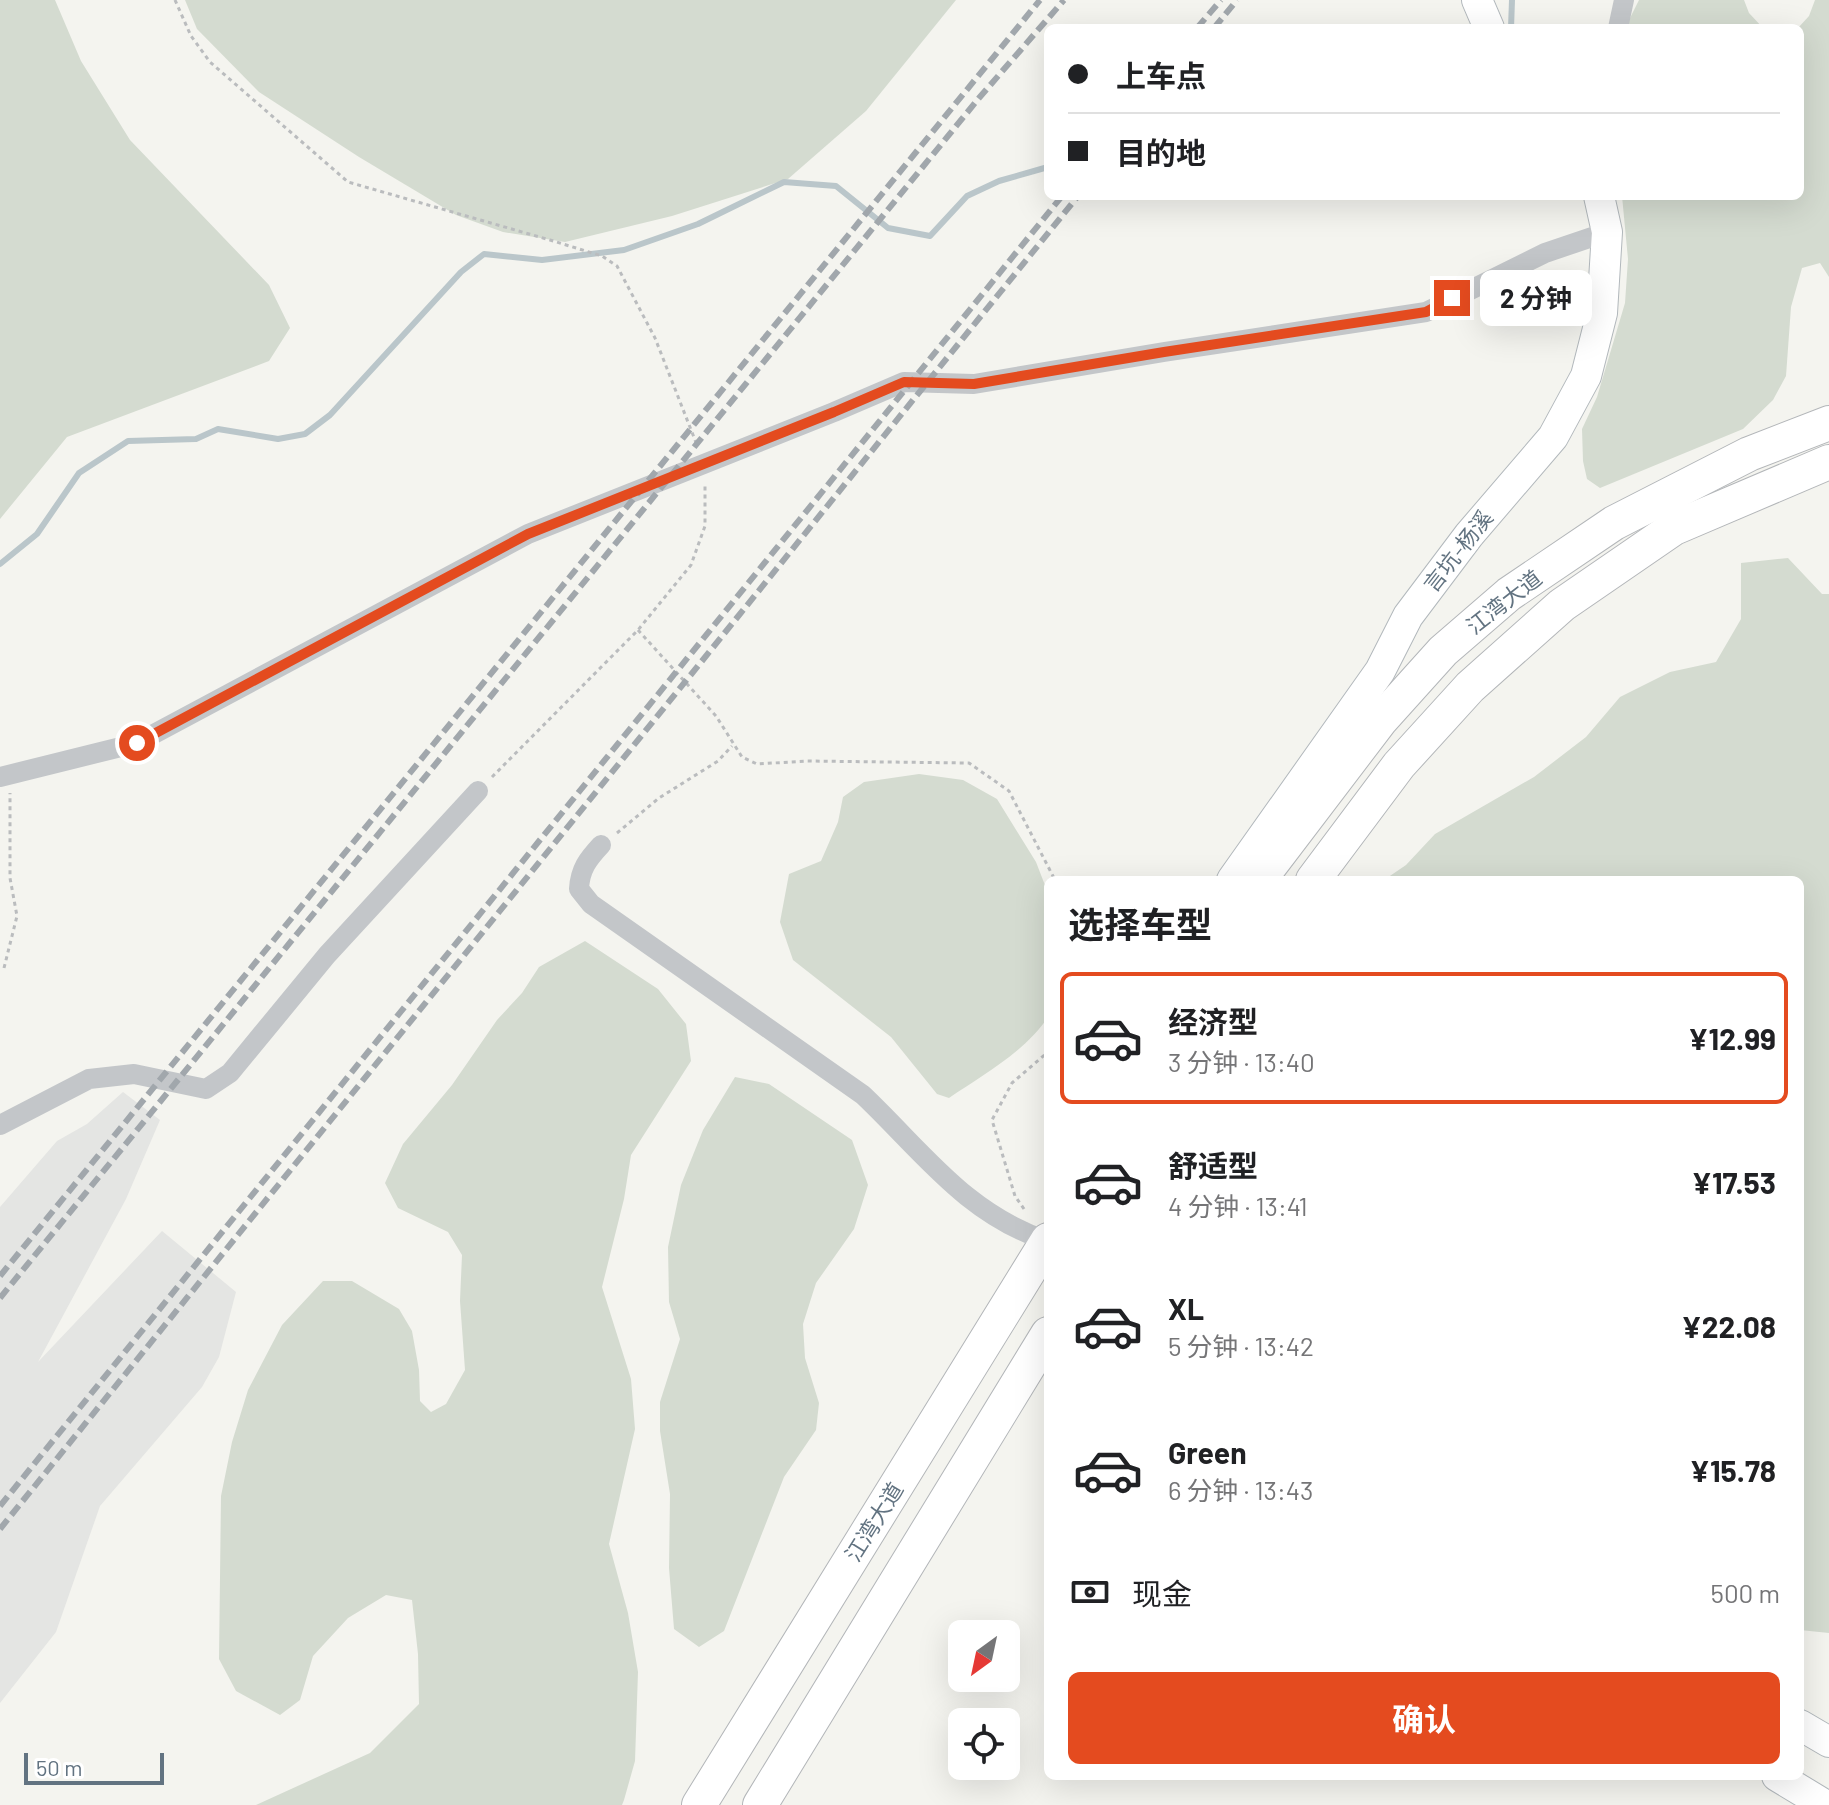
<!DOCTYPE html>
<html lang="zh">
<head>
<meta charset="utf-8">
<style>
	:root { --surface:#fff; --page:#f6f6f6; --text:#202124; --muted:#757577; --line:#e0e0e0; --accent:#e44b1f }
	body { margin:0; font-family:Barlow,"Noto Sans SC",sans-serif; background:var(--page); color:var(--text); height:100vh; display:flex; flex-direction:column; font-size:30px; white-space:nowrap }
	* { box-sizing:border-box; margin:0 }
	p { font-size:26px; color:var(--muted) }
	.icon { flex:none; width:44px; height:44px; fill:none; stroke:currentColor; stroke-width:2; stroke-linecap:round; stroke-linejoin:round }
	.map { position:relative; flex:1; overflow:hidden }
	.side { position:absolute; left:1044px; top:876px; width:760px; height:904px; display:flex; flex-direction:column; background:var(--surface); border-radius:12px; box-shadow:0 8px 32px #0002 }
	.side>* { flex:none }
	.top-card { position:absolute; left:1044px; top:24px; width:760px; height:176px; border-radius:12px; box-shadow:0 8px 32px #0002; display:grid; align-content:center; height:176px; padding:0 24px; background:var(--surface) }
	.needle { width:52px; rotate:213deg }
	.buttons { position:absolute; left:948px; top:1620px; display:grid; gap:16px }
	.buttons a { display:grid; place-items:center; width:72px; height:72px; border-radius:12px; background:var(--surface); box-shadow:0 8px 32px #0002; font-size:40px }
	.scale { position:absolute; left:24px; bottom:20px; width:140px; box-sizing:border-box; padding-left:8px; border:4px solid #627381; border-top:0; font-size:22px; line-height:28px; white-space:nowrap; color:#627381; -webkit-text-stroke:6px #fff; paint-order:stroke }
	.end { position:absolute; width:36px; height:36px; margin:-18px; border:10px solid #e44b1f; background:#fff; box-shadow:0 0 0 4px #fff }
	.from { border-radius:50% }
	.bubble { position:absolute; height:56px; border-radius:12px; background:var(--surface); box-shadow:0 8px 32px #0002; font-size:26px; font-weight:700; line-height:56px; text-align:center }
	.top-card b { display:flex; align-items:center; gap:28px; height:76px; font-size:30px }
	.top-card b+b { border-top:2px solid var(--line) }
	.top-card i { width:20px; height:20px; background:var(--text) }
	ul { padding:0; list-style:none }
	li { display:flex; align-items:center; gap:24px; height:132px; margin:0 16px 12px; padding:0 8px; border:4px solid transparent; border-radius:12px }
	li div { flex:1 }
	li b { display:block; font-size:30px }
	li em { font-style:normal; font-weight:700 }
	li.current { border-color:var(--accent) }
	li>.icon { width:72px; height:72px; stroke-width:1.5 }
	h2 { padding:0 24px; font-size:36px; line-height:96px }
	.pay { display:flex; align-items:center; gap:20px; height:88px; padding:0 24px; font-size:30px }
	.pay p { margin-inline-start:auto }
	.button { display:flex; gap:16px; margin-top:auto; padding:16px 24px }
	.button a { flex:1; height:92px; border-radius:12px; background:var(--accent); color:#fff; font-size:32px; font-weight:700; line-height:92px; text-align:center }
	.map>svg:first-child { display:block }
	.built { fill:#e4e5e3 }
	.green { fill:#d4dbd0 }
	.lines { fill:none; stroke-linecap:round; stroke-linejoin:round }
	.stream { stroke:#bac6ca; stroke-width:6 }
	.secondary-casing { stroke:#b2b8bc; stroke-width:32 }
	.trunk-casing { stroke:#b3b6b9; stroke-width:36 }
	.path { stroke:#babcbe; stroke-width:3; stroke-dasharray:4 4; stroke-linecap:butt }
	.minor { stroke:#c3c6c9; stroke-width:20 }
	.secondary { stroke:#fff; stroke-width:30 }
	.trunk { stroke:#fff; stroke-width:34 }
	.rail { stroke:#a1a7ac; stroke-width:6; stroke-dasharray:12 6; stroke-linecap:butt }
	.route { stroke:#e44b1f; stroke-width:10 }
	.labels { text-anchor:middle; stroke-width:8; stroke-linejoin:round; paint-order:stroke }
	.street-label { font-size:22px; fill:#627381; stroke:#fff }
</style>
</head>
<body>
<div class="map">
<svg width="1829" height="1805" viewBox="0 0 1829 1805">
	<rect width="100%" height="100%" fill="#f4f4ef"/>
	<path class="built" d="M123,1092L160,1120L126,1199L38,1362L162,1231L236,1292L219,1357L202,1387L100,1506L56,1632L0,1703V1207L57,1141L87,1124Z"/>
	<g class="green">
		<path d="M0,0H55L81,61L130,140L269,285L290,328L269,361L67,437L0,519Z"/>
		<path d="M185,0H956L866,111L788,179L672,216L565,242L503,232L456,215L359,157L259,92L197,29Z"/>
		<path d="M1639,0H1744L1749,13L1763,28H1625Z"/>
		<path d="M1815,0H1829V277L1820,263L1802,268L1791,307L1786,376L1773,400L1743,429L1600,488L1587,479L1583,461L1582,429L1597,397L1625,303L1628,259L1622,196H1800L1798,28L1809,16Z"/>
		<path d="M1788,558L1822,594H1829V1633L1800,1630V880H1384L1406,865L1435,834L1534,777L1586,737L1620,697L1670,672L1716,662L1741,619V563Z"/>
		<path d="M919,774L963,780L997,799L1036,862L1048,893V1017C1026,1051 983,1075 949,1098L937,1094L891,1037L793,960L780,922L789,874L821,861L838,822L843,797L864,782Z"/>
		<path d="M585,941L658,989L686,1024L691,1061L631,1155L624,1199L602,1287L631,1379L635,1429L609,1544L628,1613L638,1672L635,1761L624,1800L622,1805H256L370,1753L419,1704L418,1654L412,1600L386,1595L348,1618L313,1656L300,1700L280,1715L236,1691L219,1659L221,1496L232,1442L248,1390L282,1325L323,1281H352L399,1309L412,1331L419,1370L420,1401L431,1412L446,1404L465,1370L460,1301L462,1255L448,1232L398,1208L385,1183L403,1144L452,1085L497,1020L522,993L539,967Z"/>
		<path d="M735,1077L769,1084L852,1140L868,1185L854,1229L816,1283L803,1324L805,1358L819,1403L816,1430L784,1477L724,1631L699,1647L674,1629L669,1568L670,1494L660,1431V1402L680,1339L669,1302L668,1247L681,1185L703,1130Z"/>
	</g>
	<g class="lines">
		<g class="stream">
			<path d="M1511,28L1512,0"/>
			<path d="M0,564L37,534L79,473L128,441L196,439L218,429L278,439L305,434L330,415L461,272L484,254L542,260L624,250L698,224L784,182L836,186L888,228L930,236L967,196L999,181L1048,167"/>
		</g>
		<defs>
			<g id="secondary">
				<path d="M1477,0L1489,28"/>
				<path d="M1232,880L1380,671L1408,616L1469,535L1553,437L1586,376L1602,313L1607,232L1599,196"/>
				<path d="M1800,1725L1829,1742"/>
				<path d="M1777,1776L1825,1805"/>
			</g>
			<g id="trunk">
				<path d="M1259,880L1380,721L1443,651L1509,594L1614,523L1749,454L1829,423"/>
				<path d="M1313,880L1399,765L1470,687L1562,605L1674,528L1829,462"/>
				<path d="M699,1805L1048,1240"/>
				<path d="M760,1805L1048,1334"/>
			</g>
		</defs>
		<use href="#secondary" class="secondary-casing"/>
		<use href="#trunk" class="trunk-casing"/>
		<g class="path">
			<path d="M175,0L191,36L210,62L348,182L550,240L602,256L617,266L655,338L697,445"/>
			<path d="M638,630L716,716L742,757L757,764L807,761L969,763L1009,791L1055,880"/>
			<path d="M492,777L638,630L691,565L705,526V483"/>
			<path d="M617,833L659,798L718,761L732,746"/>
			<path d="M4,968L17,916L10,878V793"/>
			<path d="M1024,1209L1015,1196L992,1120L1012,1083L1048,1052"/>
		</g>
		<g class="minor">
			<path d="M1618,28L1624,0"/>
			<path d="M0,777L137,743L528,534L834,412L904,382L974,384L1164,352L1426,312L1545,253L1607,232"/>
			<path d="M601,845C588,859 580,869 579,889L591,904L863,1095C923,1152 965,1213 1047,1241"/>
			<path d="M0,1125L89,1079L134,1074L206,1089L230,1073L327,955L478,791"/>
		</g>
		<use href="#secondary" class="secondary"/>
		<use href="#trunk" class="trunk"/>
		<g class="rail">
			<path d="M1197,28L1221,0"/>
			<path d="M1214,28L1237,0"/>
			<path d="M0,1276L1040,0"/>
			<path d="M0,1298L979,98L1064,0"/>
			<path d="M0,1506L1062,196"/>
			<path d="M0,1529L1078,196"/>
		</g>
	</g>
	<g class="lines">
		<path class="route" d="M137,743L528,534L834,412L904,382L974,384L1164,352L1426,312L1452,298"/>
	</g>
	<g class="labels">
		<g class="street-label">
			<text transform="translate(1458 551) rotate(-52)" y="8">言坑-杨溪</text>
			<text transform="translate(1504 602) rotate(-38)" y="8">江湾大道</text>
			<text transform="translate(874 1522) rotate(-58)" y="8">江湾大道</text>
		</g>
	</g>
</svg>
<div class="buttons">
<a><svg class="needle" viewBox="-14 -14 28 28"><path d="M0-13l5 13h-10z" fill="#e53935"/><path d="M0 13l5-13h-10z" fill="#757577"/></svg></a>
<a><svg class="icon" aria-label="locate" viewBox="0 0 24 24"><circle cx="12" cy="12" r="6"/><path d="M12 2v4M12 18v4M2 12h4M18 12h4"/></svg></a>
</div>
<div class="scale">50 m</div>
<i class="end from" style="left:137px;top:743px"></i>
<i class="end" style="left:1452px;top:298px"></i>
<div class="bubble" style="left:1480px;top:270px;width:112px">2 分钟</div>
<div class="top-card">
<b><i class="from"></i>上车点</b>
<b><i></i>目的地</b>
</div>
<section class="side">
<h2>选择车型</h2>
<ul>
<li class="current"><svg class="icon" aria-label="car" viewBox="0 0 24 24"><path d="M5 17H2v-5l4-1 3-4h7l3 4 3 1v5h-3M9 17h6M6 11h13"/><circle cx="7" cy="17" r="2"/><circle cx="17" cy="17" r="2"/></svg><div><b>经济型</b><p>3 分钟 · 13:40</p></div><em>¥12.99</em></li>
<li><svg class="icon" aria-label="car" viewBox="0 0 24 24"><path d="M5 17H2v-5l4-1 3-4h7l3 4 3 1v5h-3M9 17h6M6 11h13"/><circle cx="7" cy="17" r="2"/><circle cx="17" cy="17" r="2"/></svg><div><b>舒适型</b><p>4 分钟 · 13:41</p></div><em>¥17.53</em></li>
<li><svg class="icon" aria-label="car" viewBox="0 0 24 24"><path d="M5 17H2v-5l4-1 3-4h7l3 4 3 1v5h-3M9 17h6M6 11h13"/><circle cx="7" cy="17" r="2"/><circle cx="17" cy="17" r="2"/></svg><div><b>XL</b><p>5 分钟 · 13:42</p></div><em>¥22.08</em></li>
<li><svg class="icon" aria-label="car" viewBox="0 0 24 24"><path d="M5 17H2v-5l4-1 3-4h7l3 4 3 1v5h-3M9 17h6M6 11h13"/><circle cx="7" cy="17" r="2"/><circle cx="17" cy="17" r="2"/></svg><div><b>Green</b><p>6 分钟 · 13:43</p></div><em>¥15.78</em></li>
</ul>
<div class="pay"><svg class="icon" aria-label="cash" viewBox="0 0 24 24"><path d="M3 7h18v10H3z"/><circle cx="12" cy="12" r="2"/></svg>现金<p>500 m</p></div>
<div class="button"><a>确认</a></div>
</section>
</div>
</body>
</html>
